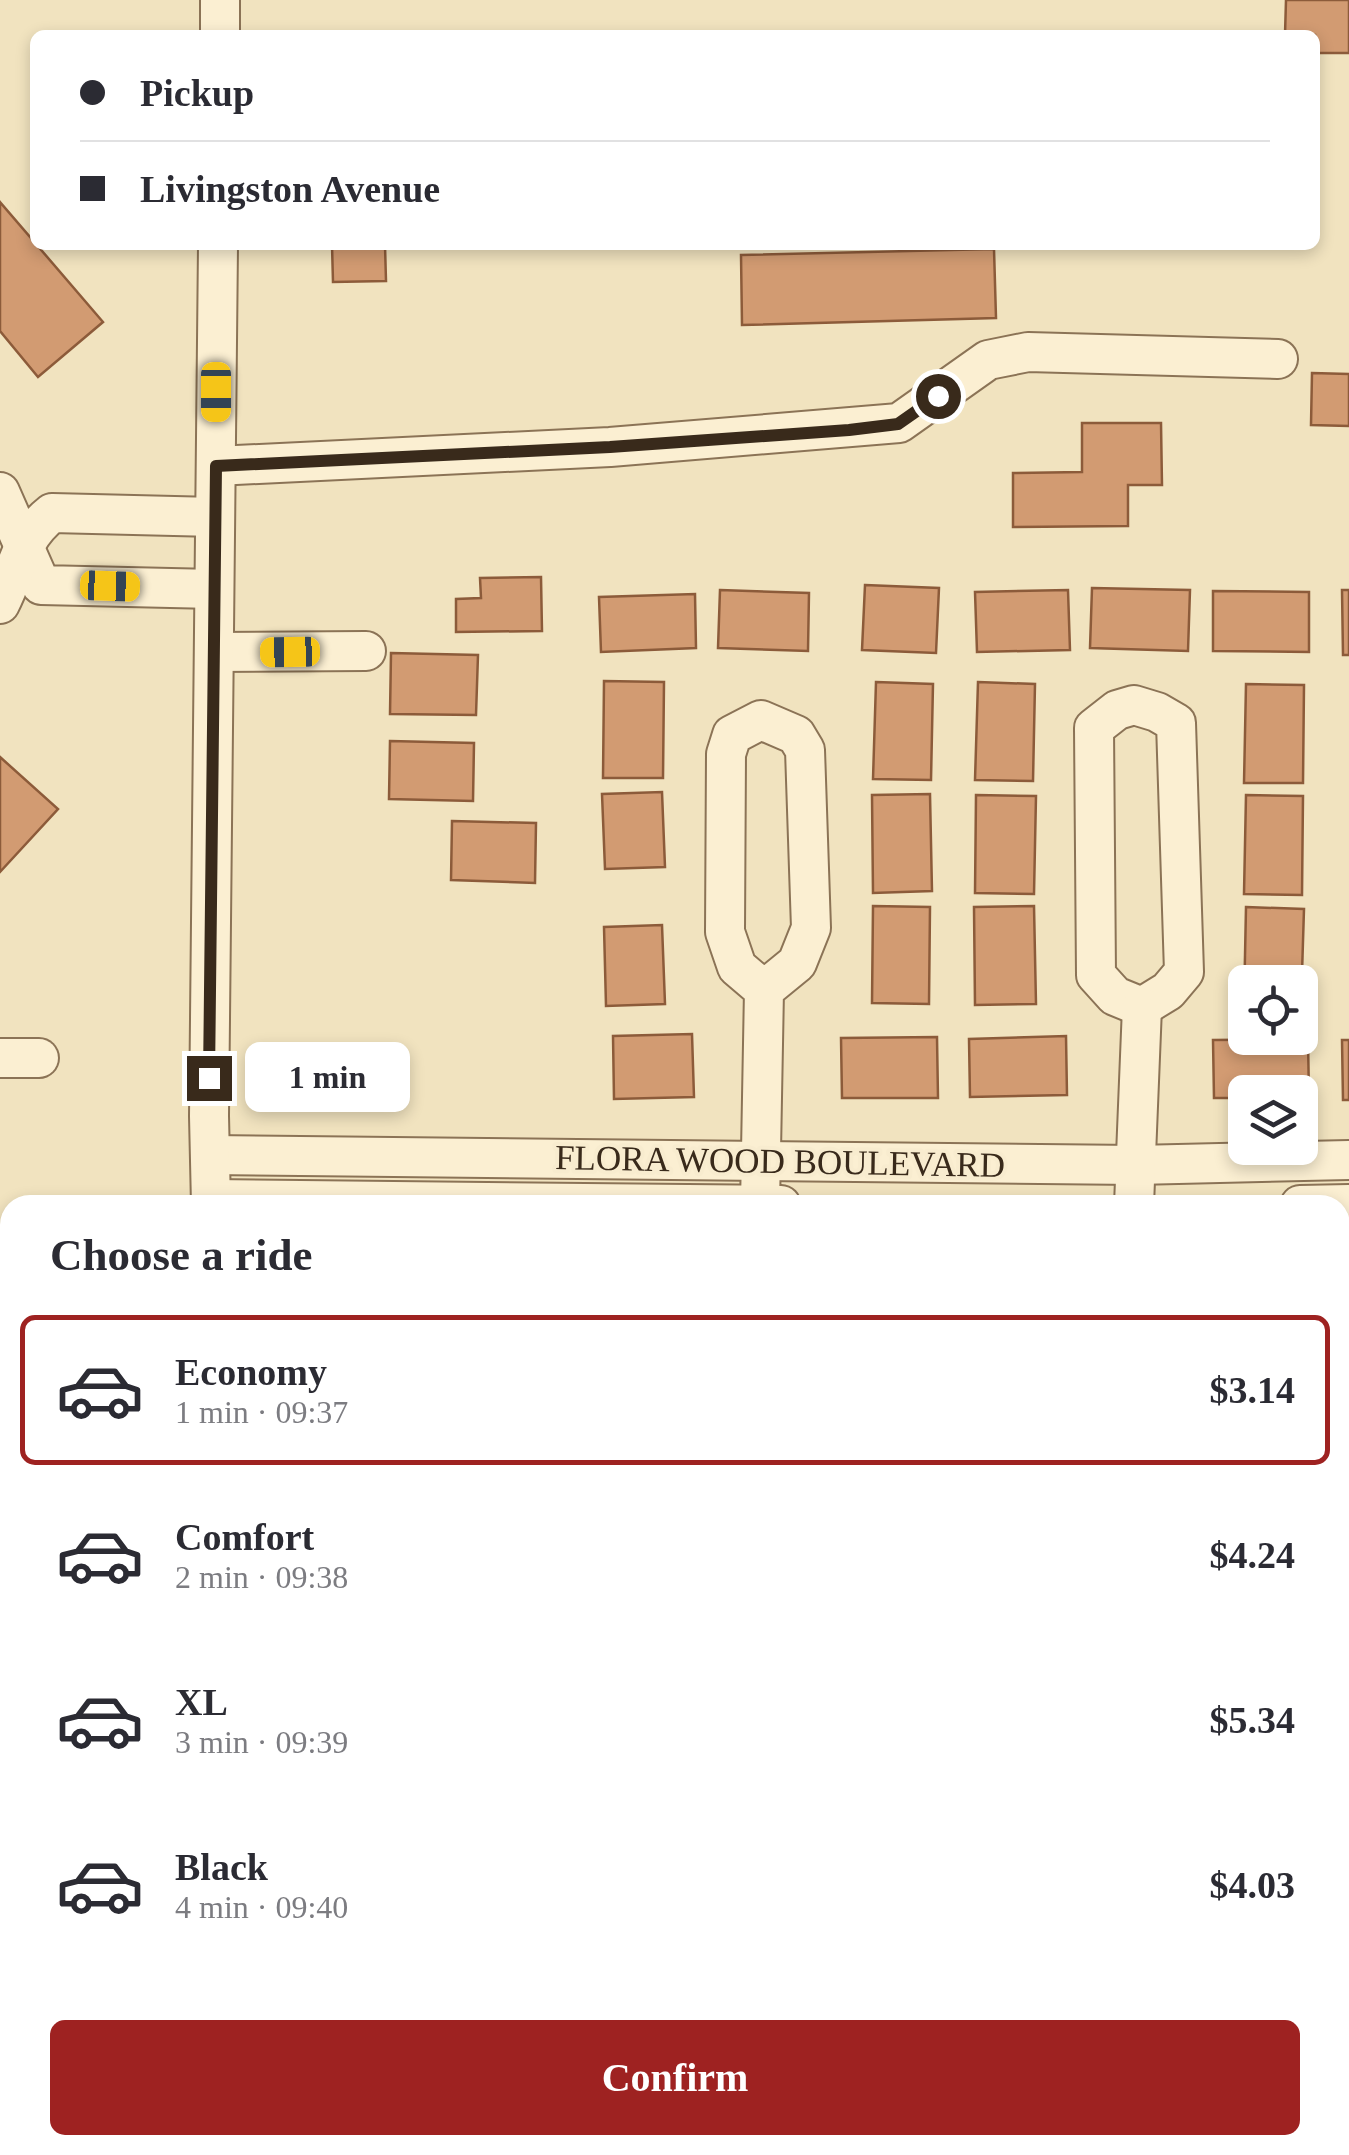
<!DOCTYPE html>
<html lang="en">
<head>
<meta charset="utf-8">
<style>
	:root { --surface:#fff; --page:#f2f2f3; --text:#2b2b33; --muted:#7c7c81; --line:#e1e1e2; --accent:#9e2221 }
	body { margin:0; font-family:Georgia,serif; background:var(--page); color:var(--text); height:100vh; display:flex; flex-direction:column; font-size:38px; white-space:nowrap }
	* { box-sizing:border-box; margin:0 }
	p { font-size:32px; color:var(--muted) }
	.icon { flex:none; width:55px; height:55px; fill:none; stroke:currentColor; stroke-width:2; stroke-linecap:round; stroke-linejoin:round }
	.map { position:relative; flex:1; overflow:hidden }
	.panel { position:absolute; left:0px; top:1195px; width:1350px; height:960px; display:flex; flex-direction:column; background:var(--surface); border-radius:30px 30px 0 0; box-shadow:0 5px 15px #0003 }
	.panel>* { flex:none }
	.guide { position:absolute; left:30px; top:30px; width:1290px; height:220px; border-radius:15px; box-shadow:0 5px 15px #0003; display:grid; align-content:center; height:220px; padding:0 50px; background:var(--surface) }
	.fabs { position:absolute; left:1228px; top:965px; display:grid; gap:20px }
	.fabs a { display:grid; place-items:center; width:90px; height:90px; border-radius:15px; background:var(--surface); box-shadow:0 5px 15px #0003; font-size:50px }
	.end { position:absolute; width:45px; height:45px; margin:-22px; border:12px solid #392a1b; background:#fff; box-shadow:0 0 0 5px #fff }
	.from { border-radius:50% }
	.bubble { position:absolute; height:70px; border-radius:15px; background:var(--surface); box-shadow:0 5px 15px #0003; font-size:32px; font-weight:600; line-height:70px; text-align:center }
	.car { position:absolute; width:30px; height:60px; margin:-30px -15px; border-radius:12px; box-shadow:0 0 8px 2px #0007; background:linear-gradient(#f5c518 24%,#345 0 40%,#f5c518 0 76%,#345 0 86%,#f5c518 0) }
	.guide b { display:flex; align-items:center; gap:35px; height:95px; font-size:38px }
	.guide b+b { border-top:2px solid var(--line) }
	.guide i { width:25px; height:25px; background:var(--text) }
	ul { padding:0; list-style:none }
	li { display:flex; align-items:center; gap:30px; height:150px; margin:0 20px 15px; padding:0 30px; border:5px solid transparent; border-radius:15px }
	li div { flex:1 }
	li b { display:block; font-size:38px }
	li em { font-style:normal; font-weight:600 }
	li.on { border-color:var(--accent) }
	li>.icon { width:90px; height:90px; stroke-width:1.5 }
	h2 { padding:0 50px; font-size:45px; line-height:120px }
	.action { display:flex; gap:20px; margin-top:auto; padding:20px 50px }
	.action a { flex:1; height:115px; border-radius:15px; background:var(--accent); color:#fff; font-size:40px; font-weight:600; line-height:115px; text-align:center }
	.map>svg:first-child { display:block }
	.building { fill:#d29b72; stroke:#8c5b3a; stroke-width:2.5 }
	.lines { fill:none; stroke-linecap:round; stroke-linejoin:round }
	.minor-casing { stroke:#8b7356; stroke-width:42 }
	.minor { stroke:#fbefd2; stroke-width:38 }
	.route { stroke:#392a1b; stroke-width:12 }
	.labels { text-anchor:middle; stroke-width:8; stroke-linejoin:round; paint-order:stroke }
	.street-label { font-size:35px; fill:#392a1b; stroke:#f8eccf }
</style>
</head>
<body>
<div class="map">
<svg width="1349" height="2155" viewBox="0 0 1349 2155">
	<rect width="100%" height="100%" fill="#f1e3bf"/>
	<g class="building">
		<path d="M1286,0H1349V53H1315V35H1285Z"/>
		<path d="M0,202L103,322L38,377L0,331Z"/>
		<path d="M332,245H385L386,281L333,282Z"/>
		<path d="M994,249L996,318L742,325L741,255Z"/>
		<path d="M1312,373L1349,374V426L1311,425Z"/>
		<path d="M1082,423H1161L1162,485H1128V526L1013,527V473L1082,472Z"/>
		<path d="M541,577L542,631L456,632V599L481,598L480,578Z"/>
		<path d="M865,585L939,588L936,653L862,650Z"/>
		<path d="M1092,588L1190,590L1188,651L1090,648Z"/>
		<path d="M720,590L809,593L808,651L718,648Z"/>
		<path d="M1068,590L1070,650L977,652L975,592Z"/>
		<path d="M1342,590H1349V655H1343Z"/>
		<path d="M1213,591L1309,592V652L1213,651Z"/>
		<path d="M695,594L696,648L601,652L599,597Z"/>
		<path d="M391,653L478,655L476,715L390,714Z"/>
		<path d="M604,681L664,682L663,778H603Z"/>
		<path d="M876,682L933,684L931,780L873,779Z"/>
		<path d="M978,682L1035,684L1033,781L975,780Z"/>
		<path d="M1246,684L1304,685L1303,783H1244Z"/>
		<path d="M390,741L474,743L473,801L389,799Z"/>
		<path d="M0,757L58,809L0,872Z"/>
		<path d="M662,792L665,867L605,869L602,794Z"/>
		<path d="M930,794L932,891L873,893L872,795Z"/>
		<path d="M976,795L1036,796L1034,894L975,893Z"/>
		<path d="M1246,795L1303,796L1302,895L1244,894Z"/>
		<path d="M452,821L536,823L535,883L451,880Z"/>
		<path d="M873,906L930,907L929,1004L872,1003Z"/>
		<path d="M1034,906L1036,1004L975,1005L974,907Z"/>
		<path d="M1246,907L1304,909L1301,1006L1300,982H1245L1244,1005Z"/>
		<path d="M662,925L665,1004L606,1006L604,927Z"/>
		<path d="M692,1034L694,1097L614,1099L613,1036Z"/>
		<path d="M1066,1036L1067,1095L970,1097L969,1039Z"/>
		<path d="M937,1037L938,1098H842L841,1038Z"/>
		<path d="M1308,1039L1309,1097H1300V1092H1245V1098H1214L1213,1040Z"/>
		<path d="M1342,1040H1349V1100H1343Z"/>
		<path d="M1341,1260H1349V1359H1342Z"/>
		<path d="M10,1477V1581L0,1578V1507Z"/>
		<rect x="1340" y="1862" width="9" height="95"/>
		<path d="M0,1943L10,1944V2021H0Z"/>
	</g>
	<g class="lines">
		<defs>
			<g id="minor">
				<path d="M220,35V0"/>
				<path d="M216,466L610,447L899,423L988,360L1028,352L1278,359"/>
				<path d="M0,492L41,585L214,589"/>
				<path d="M0,604C18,569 19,539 52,513L215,517"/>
				<path d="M214,652L366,651"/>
				<path d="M1134,705L1157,712L1176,723L1184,972L1168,991L1142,1007L1115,996L1096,975L1094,728L1117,710Z"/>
				<path d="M0,1058H39"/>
				<path d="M210,1155L1136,1165L1349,1160"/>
				<path d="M211,1199L781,1205"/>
				<path d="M211,1205L209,1116L218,245"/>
				<path d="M760,1205L764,990L737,967L725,932L726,754L732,735L761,720L796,735L805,750L811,928L797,963L764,990"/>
				<path d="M1134,1205L1142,1007"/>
				<path d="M1300,1205L1349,1204"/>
				<path d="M0,1436L10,1404"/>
				<path d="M0,1665H10"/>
				<path d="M0,1751H10"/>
				<path d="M1340,1780L1349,1783"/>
				<path d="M1340,2066L1349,2055"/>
				<path d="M1340,2102L1349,2111"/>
				<path d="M314,2145V2155"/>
				<path d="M1074,2145V2155"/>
				<path d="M201,2155V2145"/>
				<path d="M1265,2155L1274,2145"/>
			</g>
		</defs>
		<use href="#minor" class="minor-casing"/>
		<use href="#minor" class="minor"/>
	</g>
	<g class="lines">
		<path class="route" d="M209,1078L216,466L610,447L849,430L898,424L938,396"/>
	</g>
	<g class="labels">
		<g class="street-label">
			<text transform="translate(780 1161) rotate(1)" y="12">FLORA WOOD BOULEVARD</text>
		</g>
	</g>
</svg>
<div class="fabs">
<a><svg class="icon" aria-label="locate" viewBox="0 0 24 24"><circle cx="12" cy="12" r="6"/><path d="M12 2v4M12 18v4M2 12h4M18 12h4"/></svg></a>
<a><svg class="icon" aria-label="layers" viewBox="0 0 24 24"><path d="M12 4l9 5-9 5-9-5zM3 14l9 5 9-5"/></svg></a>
</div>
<i class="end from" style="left:938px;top:396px"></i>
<i class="end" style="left:209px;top:1078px"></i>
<div class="bubble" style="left:245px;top:1042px;width:165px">1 min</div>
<i class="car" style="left:216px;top:392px;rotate:180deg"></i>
<i class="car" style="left:110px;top:586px;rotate:92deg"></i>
<i class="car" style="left:290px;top:652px;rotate:269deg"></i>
<div class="guide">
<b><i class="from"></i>Pickup</b>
<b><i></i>Livingston Avenue</b>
</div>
<section class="panel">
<h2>Choose a ride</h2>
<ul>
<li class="on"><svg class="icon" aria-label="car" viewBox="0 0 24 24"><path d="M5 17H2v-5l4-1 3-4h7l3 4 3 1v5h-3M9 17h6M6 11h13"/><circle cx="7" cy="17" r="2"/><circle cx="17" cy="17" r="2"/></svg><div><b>Economy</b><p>1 min · 09:37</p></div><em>$3.14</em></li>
<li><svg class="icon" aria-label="car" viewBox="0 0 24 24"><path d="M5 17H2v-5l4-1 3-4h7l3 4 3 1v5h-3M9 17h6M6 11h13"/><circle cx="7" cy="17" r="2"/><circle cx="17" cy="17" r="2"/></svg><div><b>Comfort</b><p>2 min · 09:38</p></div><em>$4.24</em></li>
<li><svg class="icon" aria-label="car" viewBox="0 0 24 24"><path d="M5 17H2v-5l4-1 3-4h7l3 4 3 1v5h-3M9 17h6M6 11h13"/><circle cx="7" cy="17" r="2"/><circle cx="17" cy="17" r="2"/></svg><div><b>XL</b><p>3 min · 09:39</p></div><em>$5.34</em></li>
<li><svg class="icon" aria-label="car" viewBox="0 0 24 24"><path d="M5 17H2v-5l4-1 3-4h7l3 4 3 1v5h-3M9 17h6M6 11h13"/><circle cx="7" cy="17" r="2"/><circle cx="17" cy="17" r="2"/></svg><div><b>Black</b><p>4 min · 09:40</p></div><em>$4.03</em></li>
</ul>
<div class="action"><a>Confirm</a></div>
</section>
</div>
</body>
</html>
